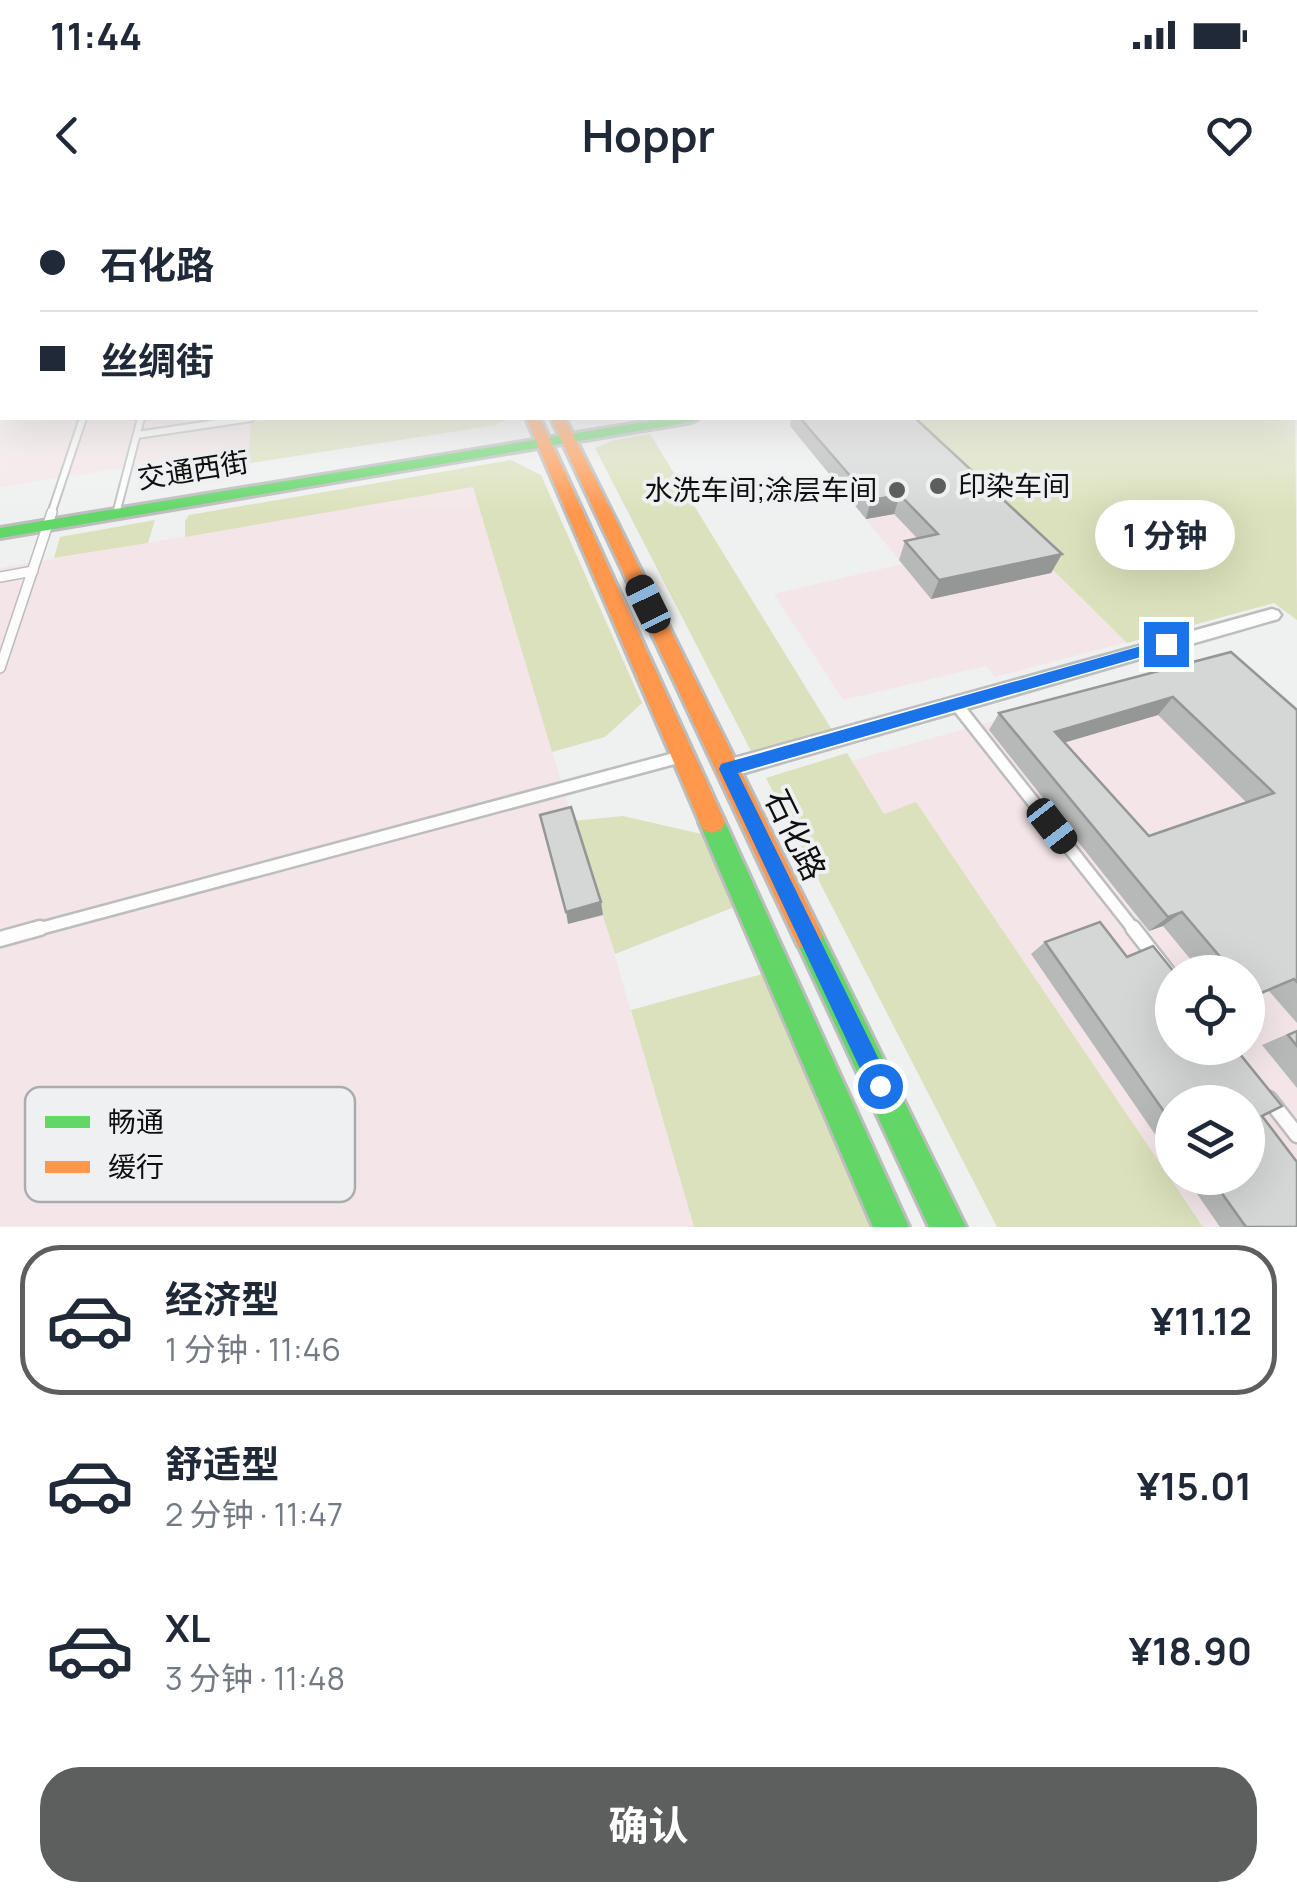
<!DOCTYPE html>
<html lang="zh">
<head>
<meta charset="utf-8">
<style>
	:root { --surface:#fff; --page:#f2f2f3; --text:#1f2937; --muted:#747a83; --line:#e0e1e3; --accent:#5d5e5e }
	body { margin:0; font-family:Manrope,"Noto Sans SC",sans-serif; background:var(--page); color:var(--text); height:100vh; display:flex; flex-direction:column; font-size:38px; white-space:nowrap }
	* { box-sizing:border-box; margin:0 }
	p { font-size:32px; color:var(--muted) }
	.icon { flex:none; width:55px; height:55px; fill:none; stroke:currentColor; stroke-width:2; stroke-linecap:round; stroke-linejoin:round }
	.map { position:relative; height:1027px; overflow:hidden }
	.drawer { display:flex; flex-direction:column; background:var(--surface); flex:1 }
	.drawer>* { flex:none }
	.guide { position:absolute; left:0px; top:0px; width:1298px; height:220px; box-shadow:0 10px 40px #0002; display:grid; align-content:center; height:220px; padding:0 40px; background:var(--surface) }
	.buttons { position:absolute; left:1155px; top:755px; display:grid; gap:20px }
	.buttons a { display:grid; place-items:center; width:110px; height:110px; border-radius:50%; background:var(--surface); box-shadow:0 10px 40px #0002; font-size:50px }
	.end { position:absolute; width:45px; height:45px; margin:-22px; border:12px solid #1a73e8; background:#fff; box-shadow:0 0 0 5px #fff }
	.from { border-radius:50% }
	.bubble { position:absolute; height:70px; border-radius:35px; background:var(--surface); box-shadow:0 10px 40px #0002; font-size:32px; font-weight:700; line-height:70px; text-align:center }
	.car { position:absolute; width:30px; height:60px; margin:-30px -15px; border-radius:12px; box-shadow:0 0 8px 2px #0007; background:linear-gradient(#222 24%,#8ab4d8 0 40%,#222 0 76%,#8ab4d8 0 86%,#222 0) }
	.guide b { display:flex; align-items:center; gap:35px; height:95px; font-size:38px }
	.guide b+b { border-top:2px solid var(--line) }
	.guide i { width:25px; height:25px; background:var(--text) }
	ul { padding:18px 0 0; list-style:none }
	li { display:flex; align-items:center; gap:30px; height:150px; margin:0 20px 15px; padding:0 20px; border:5px solid transparent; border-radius:40px }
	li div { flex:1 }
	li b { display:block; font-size:38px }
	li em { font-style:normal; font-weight:700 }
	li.selected { border-color:var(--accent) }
	li>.icon { width:90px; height:90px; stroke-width:1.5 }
	.primary-button { display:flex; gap:20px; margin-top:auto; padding:20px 40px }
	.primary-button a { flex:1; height:115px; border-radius:40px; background:var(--accent); color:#fff; font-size:40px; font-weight:700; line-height:115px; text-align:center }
	.status { display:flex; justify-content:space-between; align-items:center; height:70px; padding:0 50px; background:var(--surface); direction:ltr }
	.status svg { height:28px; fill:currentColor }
	header { display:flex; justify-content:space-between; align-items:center; height:130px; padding:0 40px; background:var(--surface); font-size:45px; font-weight:700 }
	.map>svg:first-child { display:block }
	.industrial { fill:#f4e6e8; fill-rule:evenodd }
	.green { fill:#dbe1bc }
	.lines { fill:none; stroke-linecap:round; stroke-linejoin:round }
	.lane-far3-casing { stroke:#bcbdbd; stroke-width:10 }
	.lane-far2-casing { stroke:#bcbdbd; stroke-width:12 }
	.lane-far1-casing { stroke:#bcbdbd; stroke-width:16 }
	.lane-casing { stroke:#bcbdbd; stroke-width:19 }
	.street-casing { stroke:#bcbdbd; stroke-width:5 }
	.fast-casing { stroke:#bcbdbd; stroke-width:6 }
	.slow-casing { stroke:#bcbdbd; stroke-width:6 }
	.lane-far3 { stroke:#fdfdfd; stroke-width:6 }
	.lane-far2 { stroke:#fdfdfd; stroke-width:9 }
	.lane-far1 { stroke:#fdfdfd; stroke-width:11 }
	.lane { stroke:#fdfdfd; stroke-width:14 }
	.street { fill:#fdfdfd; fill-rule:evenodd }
	.fast { fill:#63d668; fill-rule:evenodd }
	.slow { fill:#ff974d; fill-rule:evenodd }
	.wall { fill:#b7b8b8; fill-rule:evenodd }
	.shaded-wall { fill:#959696 }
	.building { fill:#d5d6d6; stroke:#959696; stroke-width:2.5; fill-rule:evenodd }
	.route { fill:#1a73e8 }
	.poi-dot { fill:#5d5e5e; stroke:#eef0f1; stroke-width:4 }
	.labels { text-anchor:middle; stroke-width:8; stroke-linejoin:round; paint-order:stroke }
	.far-street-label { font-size:28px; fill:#0f0f0f; stroke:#eef0f1 }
	.far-poi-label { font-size:28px; fill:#0f0f0f; stroke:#eef0f1; text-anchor:start }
	.street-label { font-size:32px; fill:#0f0f0f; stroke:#eef0f1 }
	.key { fill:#eef0f1; stroke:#abacad; stroke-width:2.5 }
	.key-label { font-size:28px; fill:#0f0f0f }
</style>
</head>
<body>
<div class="status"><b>11:44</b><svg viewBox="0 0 49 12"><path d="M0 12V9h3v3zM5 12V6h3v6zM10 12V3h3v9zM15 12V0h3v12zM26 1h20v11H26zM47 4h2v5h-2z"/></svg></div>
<header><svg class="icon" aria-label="back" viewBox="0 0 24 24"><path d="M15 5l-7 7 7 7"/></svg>Hoppr<svg class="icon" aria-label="heart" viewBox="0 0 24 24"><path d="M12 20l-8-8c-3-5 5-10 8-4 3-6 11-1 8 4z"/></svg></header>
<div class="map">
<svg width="1297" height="1027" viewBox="0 0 1297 1027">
	<rect width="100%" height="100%" fill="#eff0f0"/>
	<g class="industrial">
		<path d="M0,169L2,218H446L0,287Z"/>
		<path d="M1295,169L1297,420L1274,403L995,477L986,466L843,500L774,394L902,364L790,226L844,218H1295Z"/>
		<path d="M473,287L573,621L543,629L568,723L603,715L694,1027H0V368Z"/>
		<path d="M1206,461L1297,543V1027H1143L851,561ZM1172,772H1248V848H1172ZM1172,902H1248V978H1172Z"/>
	</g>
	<g class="green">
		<path d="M1295,215L1297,420L1274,403L1127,443L899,218Z"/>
		<path d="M284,218H510L496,225L141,280L145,264L249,248L251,222Z"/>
		<path d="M650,234L832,530L752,553L595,248L614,240Z"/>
		<path d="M511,260L541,275L642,503L605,537L552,552L473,287L185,337V321L189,315Z"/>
		<path d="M155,320L148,343L54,358L60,337Z"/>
		<path d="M847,553L884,614L916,602L1203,1027H997L766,578Z"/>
		<path d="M623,616L719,638L747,702L615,754L573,621Z"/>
		<path d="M777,770L885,1027H694L631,810Z"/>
	</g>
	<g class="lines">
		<defs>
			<g id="lane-far3">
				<path d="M137,235L251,218"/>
				<path d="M51,314L83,218"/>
				<path d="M116,314L141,218"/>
			</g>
			<g id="lane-far2">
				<path d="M0,377L33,371"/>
				<path d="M0,468L52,312"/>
			</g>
			<g id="lane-far1">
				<path d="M956,504L1135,731"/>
				<path d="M31,731L680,557"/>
			</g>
			<g id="lane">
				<path d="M1133,728L1172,778"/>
				<path d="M0,739L40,728"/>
				<path d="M1269,899L1297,935"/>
			</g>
			<path id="street" d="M1272,409L1278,411L1281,415L1278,419L727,578L719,575L716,569L719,563L727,560Z"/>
			<g id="fast">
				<path d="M668,218H699L692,222L0,338V328Z"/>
				<path d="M712,611L721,614L725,622L909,1027H873L699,622L703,614Z"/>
				<path d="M808,722L818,726L966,1027H929L794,736L798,726Z"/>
			</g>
			<g id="slow">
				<path d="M526,218H540L725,622L721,630L712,633L703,630Z"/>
				<path d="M551,218H565L818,726L822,736L818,746L808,750L798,746Z"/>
			</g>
		</defs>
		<use href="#lane-far3" class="lane-far3-casing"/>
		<use href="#lane-far2" class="lane-far2-casing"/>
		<use href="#lane-far1" class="lane-far1-casing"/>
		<use href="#lane" class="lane-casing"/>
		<use href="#street" class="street-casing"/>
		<use href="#fast" class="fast-casing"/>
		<use href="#slow" class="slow-casing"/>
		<use href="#lane-far3" class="lane-far3"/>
		<use href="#lane-far2" class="lane-far2"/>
		<use href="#lane-far1" class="lane-far1"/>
		<use href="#lane" class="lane"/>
		<use href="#street" class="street"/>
		<use href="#fast" class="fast"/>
		<use href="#slow" class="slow"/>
	</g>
	<g class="wall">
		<path d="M1295,169H1297V201L1295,200Z"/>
		<path d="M791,218H915L1062,354L1051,373L931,399L899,360L905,341L917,338L894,314L866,319L790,226Z"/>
		<path d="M1231,452L1297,510V823L1269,791L1248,800V772H1201L1163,726L1149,731L989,530L999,513ZM1158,515L1247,603L1149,636L1064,542Z"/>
		<path d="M1045,742L1127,757L1262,916L1297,1027H1220L1186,978H1248L1172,902V959L1031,754Z"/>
		<path d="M1297,830V888L1262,845Z"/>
	</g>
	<g class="shaded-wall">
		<path d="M900,295L894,314L866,319L871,300Z"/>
		<path d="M1062,354L1051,373L931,399L939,380Z"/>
		<path d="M1173,497L1158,515L1043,549L1055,532Z"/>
		<path d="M601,702L603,715L568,724L566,712Z"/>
		<path d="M1182,712L1163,726L1149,731L1168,717Z"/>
	</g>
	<g class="building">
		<path d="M800,218H915L1062,354L939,380L905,341L938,334L900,295L871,300Z"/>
		<path d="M1231,452L1297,510V782L1294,779L1254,796L1248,789V772H1233L1182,712L1168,717L999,513ZM1173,497L1274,593L1149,636L1055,532Z"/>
		<path d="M571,607L601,702L566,712L540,615Z"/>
		<path d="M1100,722L1127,757L1153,746L1174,772H1172V848H1235L1282,906L1262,916L1297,962V1027H1246L1211,978H1248V902H1172V923L1045,742Z"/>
		<path d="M1297,831V846L1288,835Z"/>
	</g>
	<linearGradient id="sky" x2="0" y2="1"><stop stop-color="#98c5ed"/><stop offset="0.54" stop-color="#f8f8f8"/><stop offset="1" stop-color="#f8f8f8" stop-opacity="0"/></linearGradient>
	<rect width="1297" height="313" fill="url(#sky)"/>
	<path class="route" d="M1166,439L1172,441V448L738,573L888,878L892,886L888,894L880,898L872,894L719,569L721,564Z"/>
	<g class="poi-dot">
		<circle cx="938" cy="286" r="10"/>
		<circle cx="897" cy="290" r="10"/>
	</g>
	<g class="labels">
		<g class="far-street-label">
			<text transform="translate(193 270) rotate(-9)" y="10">交通西街</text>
		</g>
		<g class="far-poi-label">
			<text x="958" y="296">印染车间</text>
			<text x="877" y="300" text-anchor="end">水洗车间;涂层车间</text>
		</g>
		<g class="street-label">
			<text transform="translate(795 635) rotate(64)" y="11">石化路</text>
		</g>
	</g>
	<rect x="25" y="887" width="330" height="115" rx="15" class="key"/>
	<rect x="45" y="916" width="45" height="12" fill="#63d668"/>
	<rect x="45" y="961" width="45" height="12" fill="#ff974d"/>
	<g class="key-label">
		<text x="108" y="932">畅通</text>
		<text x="108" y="977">缓行</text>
	</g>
</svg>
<div class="buttons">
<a><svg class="icon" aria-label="locate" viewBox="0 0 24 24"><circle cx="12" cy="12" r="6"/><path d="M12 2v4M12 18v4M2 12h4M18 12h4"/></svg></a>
<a><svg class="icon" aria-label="layers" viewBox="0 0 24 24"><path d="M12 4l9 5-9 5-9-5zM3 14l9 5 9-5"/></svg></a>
</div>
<i class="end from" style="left:880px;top:886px"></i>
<i class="end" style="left:1166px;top:444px"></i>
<div class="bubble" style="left:1095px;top:300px;width:140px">1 分钟</div>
<i class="car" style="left:648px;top:404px;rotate:334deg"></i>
<i class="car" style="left:1052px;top:626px;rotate:142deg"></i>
<div class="guide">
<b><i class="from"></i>石化路</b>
<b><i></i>丝绸街</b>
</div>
</div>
<section class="drawer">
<ul>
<li class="selected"><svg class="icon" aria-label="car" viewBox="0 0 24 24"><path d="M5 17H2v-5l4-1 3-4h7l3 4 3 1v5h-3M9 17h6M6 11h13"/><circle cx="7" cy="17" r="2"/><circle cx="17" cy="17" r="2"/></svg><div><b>经济型</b><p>1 分钟 · 11:46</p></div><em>¥11.12</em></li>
<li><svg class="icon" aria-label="car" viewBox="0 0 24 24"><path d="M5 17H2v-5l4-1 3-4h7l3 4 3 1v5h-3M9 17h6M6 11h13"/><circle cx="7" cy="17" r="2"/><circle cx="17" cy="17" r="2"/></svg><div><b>舒适型</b><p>2 分钟 · 11:47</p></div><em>¥15.01</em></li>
<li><svg class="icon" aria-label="car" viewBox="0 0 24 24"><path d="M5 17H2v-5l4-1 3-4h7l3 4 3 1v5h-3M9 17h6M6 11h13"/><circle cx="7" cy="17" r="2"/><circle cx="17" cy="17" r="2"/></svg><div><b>XL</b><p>3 分钟 · 11:48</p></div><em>¥18.90</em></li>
</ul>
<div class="primary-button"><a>确认</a></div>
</section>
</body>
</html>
